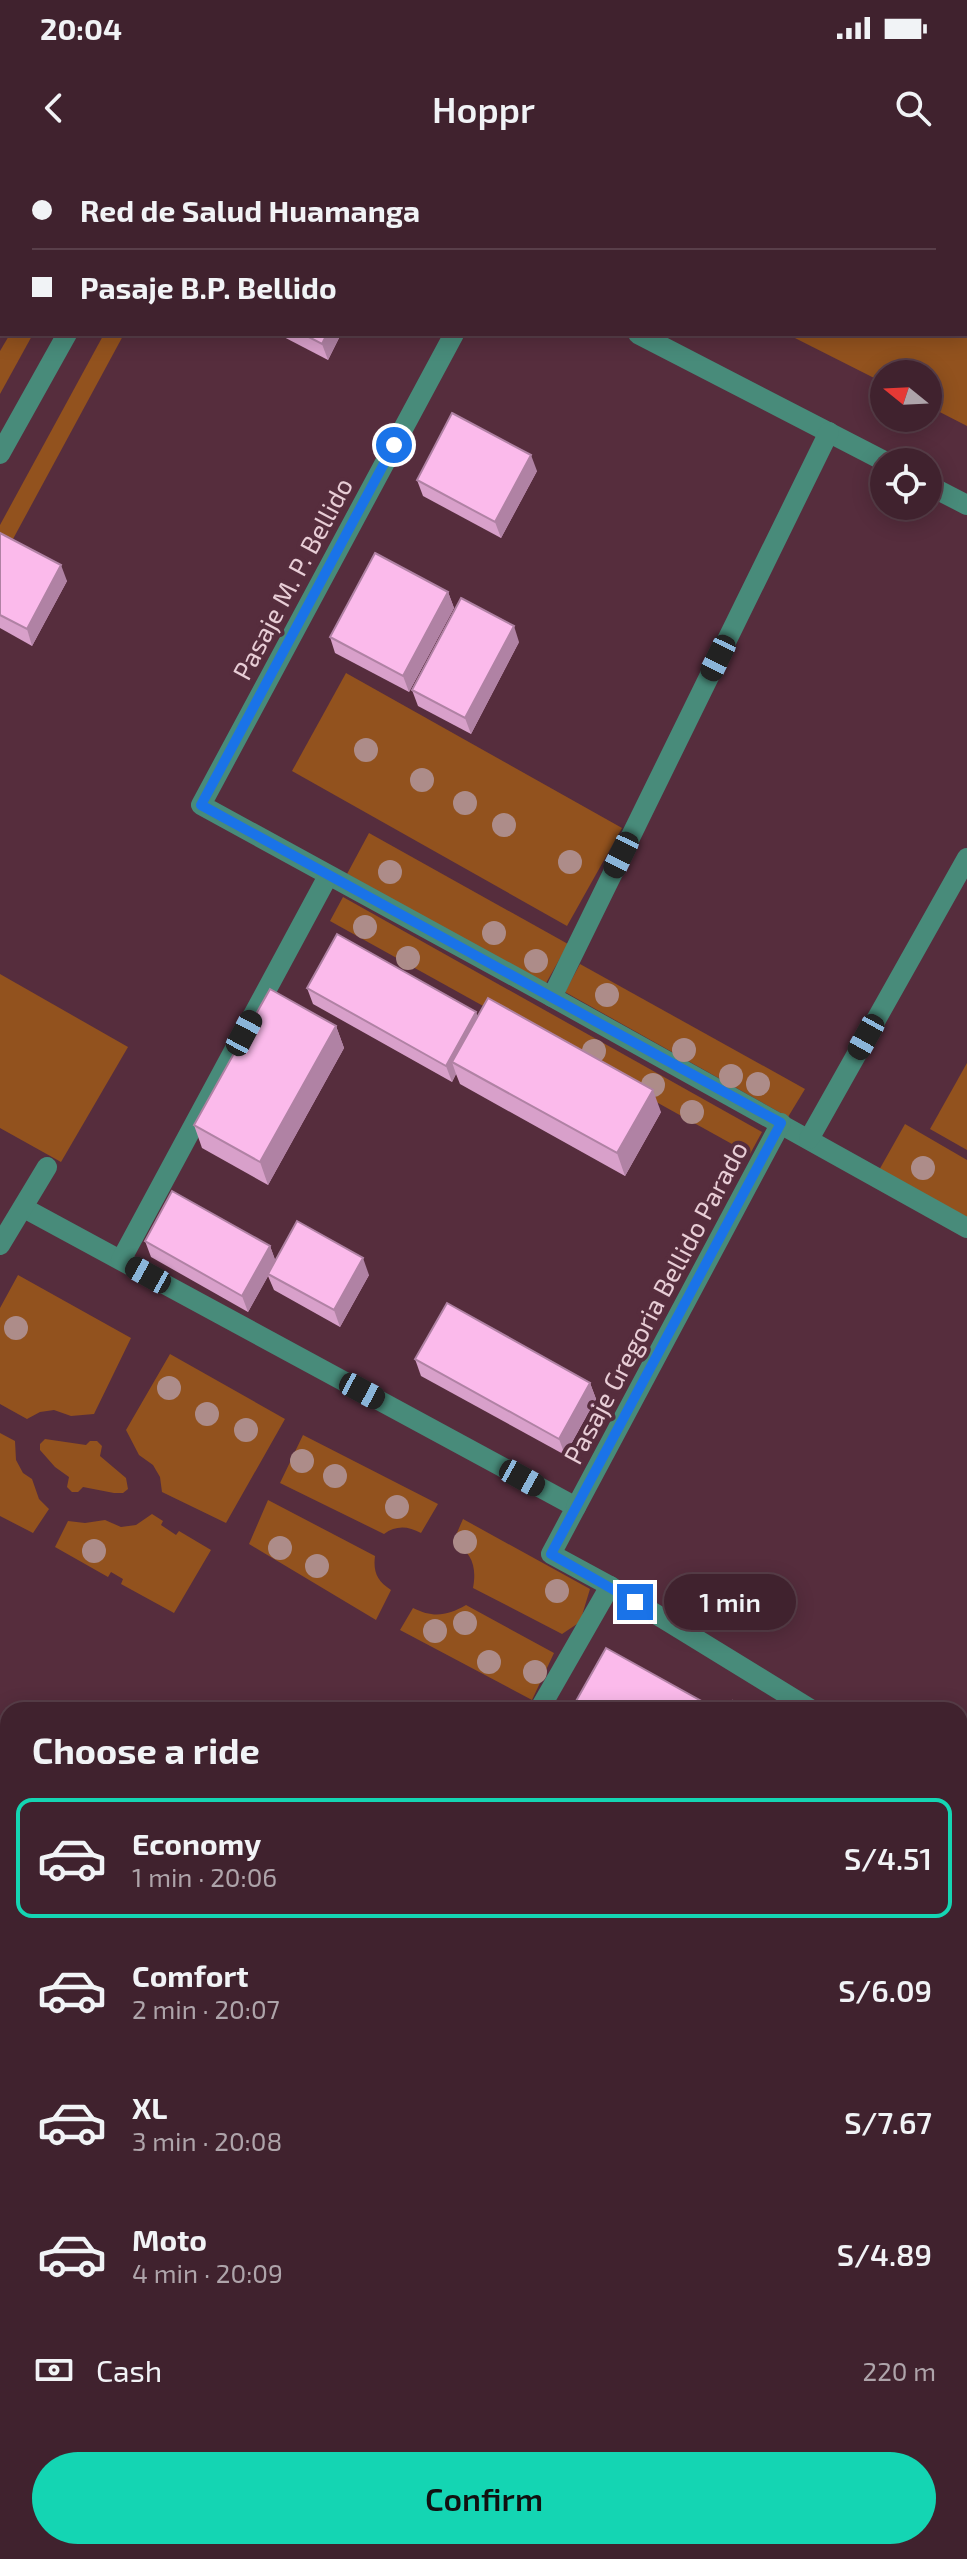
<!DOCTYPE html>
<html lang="en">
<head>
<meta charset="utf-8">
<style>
	:root { --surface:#40222e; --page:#4b2f3a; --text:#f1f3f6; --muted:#aea4aa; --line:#593f4a; --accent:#14d5b3 }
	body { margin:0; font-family:"Exo 2",sans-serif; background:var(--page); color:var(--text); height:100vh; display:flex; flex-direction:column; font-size:30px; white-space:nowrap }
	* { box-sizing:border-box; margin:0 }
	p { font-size:26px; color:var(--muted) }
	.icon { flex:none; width:44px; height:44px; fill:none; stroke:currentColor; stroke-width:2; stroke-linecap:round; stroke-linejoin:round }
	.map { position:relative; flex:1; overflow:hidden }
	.panel { position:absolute; left:0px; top:1542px; width:968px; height:858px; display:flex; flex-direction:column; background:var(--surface); border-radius:24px 24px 0 0; box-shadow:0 4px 20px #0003,0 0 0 2px var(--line) }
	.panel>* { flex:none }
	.guide { position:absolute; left:0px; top:0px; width:968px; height:176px; box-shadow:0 4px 20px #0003,0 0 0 2px var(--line); display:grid; align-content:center; height:176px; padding:0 32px; background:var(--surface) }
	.needle { width:52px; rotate:288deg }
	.buttons { position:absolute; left:870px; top:200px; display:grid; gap:16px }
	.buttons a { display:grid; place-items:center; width:72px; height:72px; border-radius:50%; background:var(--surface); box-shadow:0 4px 20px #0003,0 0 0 2px var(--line); font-size:40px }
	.end { position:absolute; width:36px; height:36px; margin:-18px; border:10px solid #1a73e8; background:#fff; box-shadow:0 0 0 4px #fff }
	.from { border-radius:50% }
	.bubble { position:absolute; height:56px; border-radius:28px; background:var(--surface); box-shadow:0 4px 20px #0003,0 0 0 2px var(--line); font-size:26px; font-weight:600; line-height:56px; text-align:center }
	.car { position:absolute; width:24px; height:48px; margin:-24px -12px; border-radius:10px; box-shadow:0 0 6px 2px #0007; background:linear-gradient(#222 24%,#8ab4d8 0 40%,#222 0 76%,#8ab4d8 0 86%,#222 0) }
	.guide b { display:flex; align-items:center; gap:28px; height:76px; font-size:30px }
	.guide b+b { border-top:2px solid var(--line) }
	.guide i { width:20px; height:20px; background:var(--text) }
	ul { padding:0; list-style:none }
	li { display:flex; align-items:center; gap:24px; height:120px; margin:0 16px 12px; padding:0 16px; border:4px solid transparent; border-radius:16px }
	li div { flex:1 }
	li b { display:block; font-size:30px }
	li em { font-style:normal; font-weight:600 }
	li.selected { border-color:var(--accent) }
	li>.icon { width:72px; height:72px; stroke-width:1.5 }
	h2 { padding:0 32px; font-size:36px; line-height:96px }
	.pay { display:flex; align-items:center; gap:20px; height:88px; padding:0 32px; font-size:30px }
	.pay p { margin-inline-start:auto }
	.cta { display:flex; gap:16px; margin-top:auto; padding:16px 32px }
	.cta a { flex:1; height:92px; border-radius:48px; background:var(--accent); color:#111; font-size:32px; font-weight:600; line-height:92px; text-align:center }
	.status { display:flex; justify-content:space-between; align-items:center; height:56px; padding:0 40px; background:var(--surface); direction:ltr }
	.status svg { height:22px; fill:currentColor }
	header { display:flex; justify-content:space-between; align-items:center; height:104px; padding:0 32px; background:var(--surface); font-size:36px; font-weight:600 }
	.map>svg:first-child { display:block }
	.green { fill:#92521e }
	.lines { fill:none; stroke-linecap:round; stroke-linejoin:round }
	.minor { stroke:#488b7a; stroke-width:20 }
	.tree { fill:#ad8c89 }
	.wall { fill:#d8a0ca }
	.shaded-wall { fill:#b082a4 }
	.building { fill:#fbbaeb; stroke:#b082a4; stroke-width:2 }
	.route { stroke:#1a73e8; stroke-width:10 }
	.labels { text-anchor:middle; stroke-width:8; stroke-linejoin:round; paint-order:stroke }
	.street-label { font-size:26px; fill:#e8cdd6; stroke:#562d3d }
</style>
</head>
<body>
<div class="status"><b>20:04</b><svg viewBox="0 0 49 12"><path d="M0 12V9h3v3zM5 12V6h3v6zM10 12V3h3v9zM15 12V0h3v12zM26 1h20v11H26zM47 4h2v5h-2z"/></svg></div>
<header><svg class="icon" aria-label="back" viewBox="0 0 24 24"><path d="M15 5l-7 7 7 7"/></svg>Hoppr<svg class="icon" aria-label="search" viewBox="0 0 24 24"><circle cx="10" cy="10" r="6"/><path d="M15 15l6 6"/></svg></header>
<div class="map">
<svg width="967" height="2399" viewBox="0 0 967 2399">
	<rect width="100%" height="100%" fill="#562d3d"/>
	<g class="green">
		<path d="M565,0H967V266L928,246V214H884V223L787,174H966V2H564Z"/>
		<path d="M10,174H33L0,234V191Z"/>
		<path d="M104,174H124L0,403V365Z"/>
		<path d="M346,513L622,668L567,766L292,611Z"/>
		<path d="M369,673L568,784L545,825L347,714Z"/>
		<path d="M343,737L762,972L750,994L330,761Z"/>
		<path d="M580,804L805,929L788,957L565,832Z"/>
		<path d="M0,814L128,887L61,1002L0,968Z"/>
		<path d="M967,903V990L930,969Z"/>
		<path d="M905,964L967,1000V1063L878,1012Z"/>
		<path d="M18,1115L131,1178L94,1254L71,1256L54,1250L40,1252L27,1259L0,1244V1148Z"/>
		<path d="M170,1194L285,1259L226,1363L162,1332L160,1317L153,1305L139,1295L126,1270Z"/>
		<path d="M0,1273L15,1281L16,1300L23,1313L32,1319L39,1339L49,1349L33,1373L0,1356Z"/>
		<path d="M303,1275L438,1344L421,1373C408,1366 396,1365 384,1374L280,1323Z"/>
		<path d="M45,1279L86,1285L90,1281H97L102,1286L100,1296L126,1318L128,1329L123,1333H114L83,1327L78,1332H72L67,1327L69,1317L55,1307L40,1290V1284Z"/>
		<path d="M268,1340L375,1396C373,1412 377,1421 391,1430L376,1460L249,1384Z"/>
		<path d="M152,1354L163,1361L161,1365L176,1375L179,1371L211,1390L174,1453L121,1424L123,1419L111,1412L108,1417L55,1387L68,1361L85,1363L105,1360L121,1367L136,1365Z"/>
		<path d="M463,1359L590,1429L580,1462L562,1474L473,1428C477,1407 472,1392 453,1382Z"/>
		<path d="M466,1445L554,1493L532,1540L400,1470L413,1448C433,1458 447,1456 466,1445Z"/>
		<path d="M960,1823L967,1827V1970L960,1966Z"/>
	</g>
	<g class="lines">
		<g class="minor">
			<path d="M257,0L261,2"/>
			<path d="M163,2L164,0"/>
			<path d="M513,2L514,0"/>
			<path d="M454,174L201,645L552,837L967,1068"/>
			<path d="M638,174L886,302"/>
			<path d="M0,294L67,174"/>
			<path d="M928,325L967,345"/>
			<path d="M552,837L829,272"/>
			<path d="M809,979L967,698"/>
			<path d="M24,1048L576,1347L551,1394L610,1426L812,1550"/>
			<path d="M0,1085L47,1007"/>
			<path d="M121,1100L328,716"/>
			<path d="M576,1347L781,963"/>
			<path d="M539,1550L610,1426"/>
			<path d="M0,1575L8,1579"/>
			<path d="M0,1721L8,1706"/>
			<path d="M960,2230L967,2217"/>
			<path d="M0,2242L8,2245"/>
			<path d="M426,2392L446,2399"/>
			<path d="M296,2399L298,2392"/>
			<path d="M864,2399L868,2392"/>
		</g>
	</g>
	<g class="tree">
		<circle cx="366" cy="590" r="12"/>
		<circle cx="422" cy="620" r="12"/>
		<circle cx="465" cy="643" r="12"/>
		<circle cx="504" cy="665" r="12"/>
		<circle cx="570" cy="702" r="12"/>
		<circle cx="390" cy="712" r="12"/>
		<circle cx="365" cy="767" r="12"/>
		<circle cx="494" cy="773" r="12"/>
		<circle cx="408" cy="798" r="12"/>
		<circle cx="536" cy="801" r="12"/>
		<circle cx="607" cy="835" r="12"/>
		<circle cx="684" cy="890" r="12"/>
		<circle cx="594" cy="891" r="12"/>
		<circle cx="731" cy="916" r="12"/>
		<circle cx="758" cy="924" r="12"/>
		<circle cx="653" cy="925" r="12"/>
		<circle cx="692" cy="952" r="12"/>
		<circle cx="923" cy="1008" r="12"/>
		<circle cx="16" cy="1168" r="12"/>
		<circle cx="169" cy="1228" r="12"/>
		<circle cx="207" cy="1254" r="12"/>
		<circle cx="246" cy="1270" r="12"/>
		<circle cx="302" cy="1301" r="12"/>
		<circle cx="335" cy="1316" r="12"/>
		<circle cx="397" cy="1347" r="12"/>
		<circle cx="465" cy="1382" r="12"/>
		<circle cx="280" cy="1388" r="12"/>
		<circle cx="94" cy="1391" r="12"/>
		<circle cx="317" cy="1406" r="12"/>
		<circle cx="557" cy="1431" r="12"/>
		<circle cx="465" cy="1463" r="12"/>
		<circle cx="435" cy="1471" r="12"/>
		<circle cx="489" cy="1502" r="12"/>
		<circle cx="535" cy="1512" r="12"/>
	</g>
	<g class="wall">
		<path d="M377,0H456L455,2H381Z"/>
		<path d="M278,174H341L328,200Z"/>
		<path d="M537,311L501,378L423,336L417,320Z"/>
		<path d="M0,373L67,421L32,486L0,468Z"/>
		<path d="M448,432L454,448L409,532L335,493L330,477Z"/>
		<path d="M519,482L471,574L418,546L412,530Z"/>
		<path d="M307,828L476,852L477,857L661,952L625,1016L460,924L456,914L452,922L313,844Z"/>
		<path d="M336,866L344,888L268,1025L202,988L194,965Z"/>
		<path d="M145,1081L270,1086L275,1100L369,1115L340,1167L274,1130L268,1116L248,1152L151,1097Z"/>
		<path d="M415,1199L590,1223L596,1239L565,1295L421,1216Z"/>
		<path d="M0,1882L8,1886V1992L0,1988Z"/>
		<path d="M960,1994L967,1998V2175L960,2187Z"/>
		<path d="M967,2237V2352L960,2348V2250Z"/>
		<path d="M0,2296L8,2392H167L165,2399H0Z"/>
		<path d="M170,2392H246L248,2398L181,2399L182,2396Z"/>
		<path d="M560,2392H576L574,2396Z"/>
		<path d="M796,2392H844L840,2399H809Z"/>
	</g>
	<g class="shaded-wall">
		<path d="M441,0H456L455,2H440Z"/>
		<path d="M2,117V131L0,135V120Z"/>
		<path d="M327,174H341L328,200L322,184Z"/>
		<path d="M531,295L537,311L501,378L495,362Z"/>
		<path d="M61,405L67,421L32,486L27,469Z"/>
		<path d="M448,432L454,448L409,532L403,516Z"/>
		<path d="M514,466L519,482L471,574L465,558Z"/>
		<path d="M476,852L482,868L452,902L456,914L452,922L446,906Z"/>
		<path d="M336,866L344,888L268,1025L260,1002Z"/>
		<path d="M653,930L661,952L625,1016L617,993Z"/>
		<path d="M270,1086L276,1102L248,1152L242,1136Z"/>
		<path d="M363,1098L369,1115L340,1167L334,1150Z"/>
		<path d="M590,1223L596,1239L565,1295L559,1279Z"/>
		<path d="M703,1542L706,1550H699Z"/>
		<path d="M967,2161V2175L960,2187V2173Z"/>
		<path d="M156,2392H167L165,2399H153Z"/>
		<path d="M239,2392H246L248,2399H237Z"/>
		<path d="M830,2392H844L840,2399H829L827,2396Z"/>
	</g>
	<g class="building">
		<path d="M401,0H441L440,2H405Z"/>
		<path d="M0,105L2,106V117L0,120Z"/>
		<path d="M303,174H327L322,184Z"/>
		<path d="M452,253L531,295L495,362L417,320Z"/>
		<path d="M0,373L61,405L27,469L0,455Z"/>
		<path d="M375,393L448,432L403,516L330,477Z"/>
		<path d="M461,438L514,466L465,558L412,530Z"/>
		<path d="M337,774L476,852L446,906L307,828Z"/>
		<path d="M270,829L336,866L260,1002L194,965Z"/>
		<path d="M488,838L653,930L617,993L452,902Z"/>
		<path d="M172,1031L270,1086L242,1136L145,1081Z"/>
		<path d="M297,1061L363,1098L334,1150L268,1114Z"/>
		<path d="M447,1143L590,1223L559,1279L415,1199Z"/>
		<path d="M606,1488L703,1542L699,1550H571Z"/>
		<path d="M733,1541L748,1550H728Z"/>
		<path d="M0,1882L8,1886V1973L0,1969Z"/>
		<path d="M960,1994L967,1998V2146L960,2142Z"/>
		<path d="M960,2148L967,2152V2161L960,2173Z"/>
		<path d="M967,2237V2339L960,2335V2250Z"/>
		<path d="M0,2296L8,2298V2392H156L153,2399H20L0,2392Z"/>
		<path d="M183,2392H239L237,2399H181Z"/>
		<path d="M820,2392H830L827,2396Z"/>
	</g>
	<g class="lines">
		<path class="route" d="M394,285L201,645L781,963L551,1394L635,1442"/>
	</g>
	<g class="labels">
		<g class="street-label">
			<text transform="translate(293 419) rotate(-62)" y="9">Pasaje M. P. Bellido</text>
			<text transform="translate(656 1143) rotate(-62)" y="9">Pasaje Gregoria Bellido Parado</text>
		</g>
	</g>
</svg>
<div class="buttons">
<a><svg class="needle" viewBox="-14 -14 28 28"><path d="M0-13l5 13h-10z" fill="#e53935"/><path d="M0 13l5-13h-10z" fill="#aea4aa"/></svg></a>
<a><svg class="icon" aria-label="locate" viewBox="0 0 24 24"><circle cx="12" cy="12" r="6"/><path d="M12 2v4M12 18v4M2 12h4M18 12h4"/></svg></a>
</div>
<i class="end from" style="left:394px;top:285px"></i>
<i class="end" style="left:635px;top:1442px"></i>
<div class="bubble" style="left:664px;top:1414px;width:132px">1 min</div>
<i class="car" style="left:718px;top:498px;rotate:206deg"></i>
<i class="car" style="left:621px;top:695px;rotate:206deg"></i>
<i class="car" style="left:244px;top:873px;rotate:28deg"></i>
<i class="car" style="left:866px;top:877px;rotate:209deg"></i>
<i class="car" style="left:148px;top:1115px;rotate:299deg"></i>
<i class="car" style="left:362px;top:1231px;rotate:118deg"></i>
<i class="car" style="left:522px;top:1318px;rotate:119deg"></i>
<div class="guide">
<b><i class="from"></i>Red de Salud Huamanga</b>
<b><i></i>Pasaje B.P. Bellido</b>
</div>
<section class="panel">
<h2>Choose a ride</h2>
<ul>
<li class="selected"><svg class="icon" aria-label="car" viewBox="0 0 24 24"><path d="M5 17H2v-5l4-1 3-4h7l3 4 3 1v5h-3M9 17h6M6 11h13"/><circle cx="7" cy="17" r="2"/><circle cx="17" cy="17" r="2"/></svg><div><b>Economy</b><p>1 min · 20:06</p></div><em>S/4.51</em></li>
<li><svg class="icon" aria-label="car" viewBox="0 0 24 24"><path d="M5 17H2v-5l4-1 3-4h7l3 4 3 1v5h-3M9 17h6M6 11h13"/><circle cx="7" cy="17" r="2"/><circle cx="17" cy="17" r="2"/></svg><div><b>Comfort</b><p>2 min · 20:07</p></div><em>S/6.09</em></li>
<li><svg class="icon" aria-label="car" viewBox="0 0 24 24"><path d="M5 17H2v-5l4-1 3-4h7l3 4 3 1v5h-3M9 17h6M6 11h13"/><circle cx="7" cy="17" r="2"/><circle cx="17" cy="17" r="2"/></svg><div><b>XL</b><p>3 min · 20:08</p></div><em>S/7.67</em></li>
<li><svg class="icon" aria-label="car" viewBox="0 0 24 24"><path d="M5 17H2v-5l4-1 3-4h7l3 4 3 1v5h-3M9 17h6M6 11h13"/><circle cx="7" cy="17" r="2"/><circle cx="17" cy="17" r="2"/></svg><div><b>Moto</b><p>4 min · 20:09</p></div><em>S/4.89</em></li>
</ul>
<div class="pay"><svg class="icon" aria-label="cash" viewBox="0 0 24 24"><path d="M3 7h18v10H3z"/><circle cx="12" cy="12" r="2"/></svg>Cash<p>220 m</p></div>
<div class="cta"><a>Confirm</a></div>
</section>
</div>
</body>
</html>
